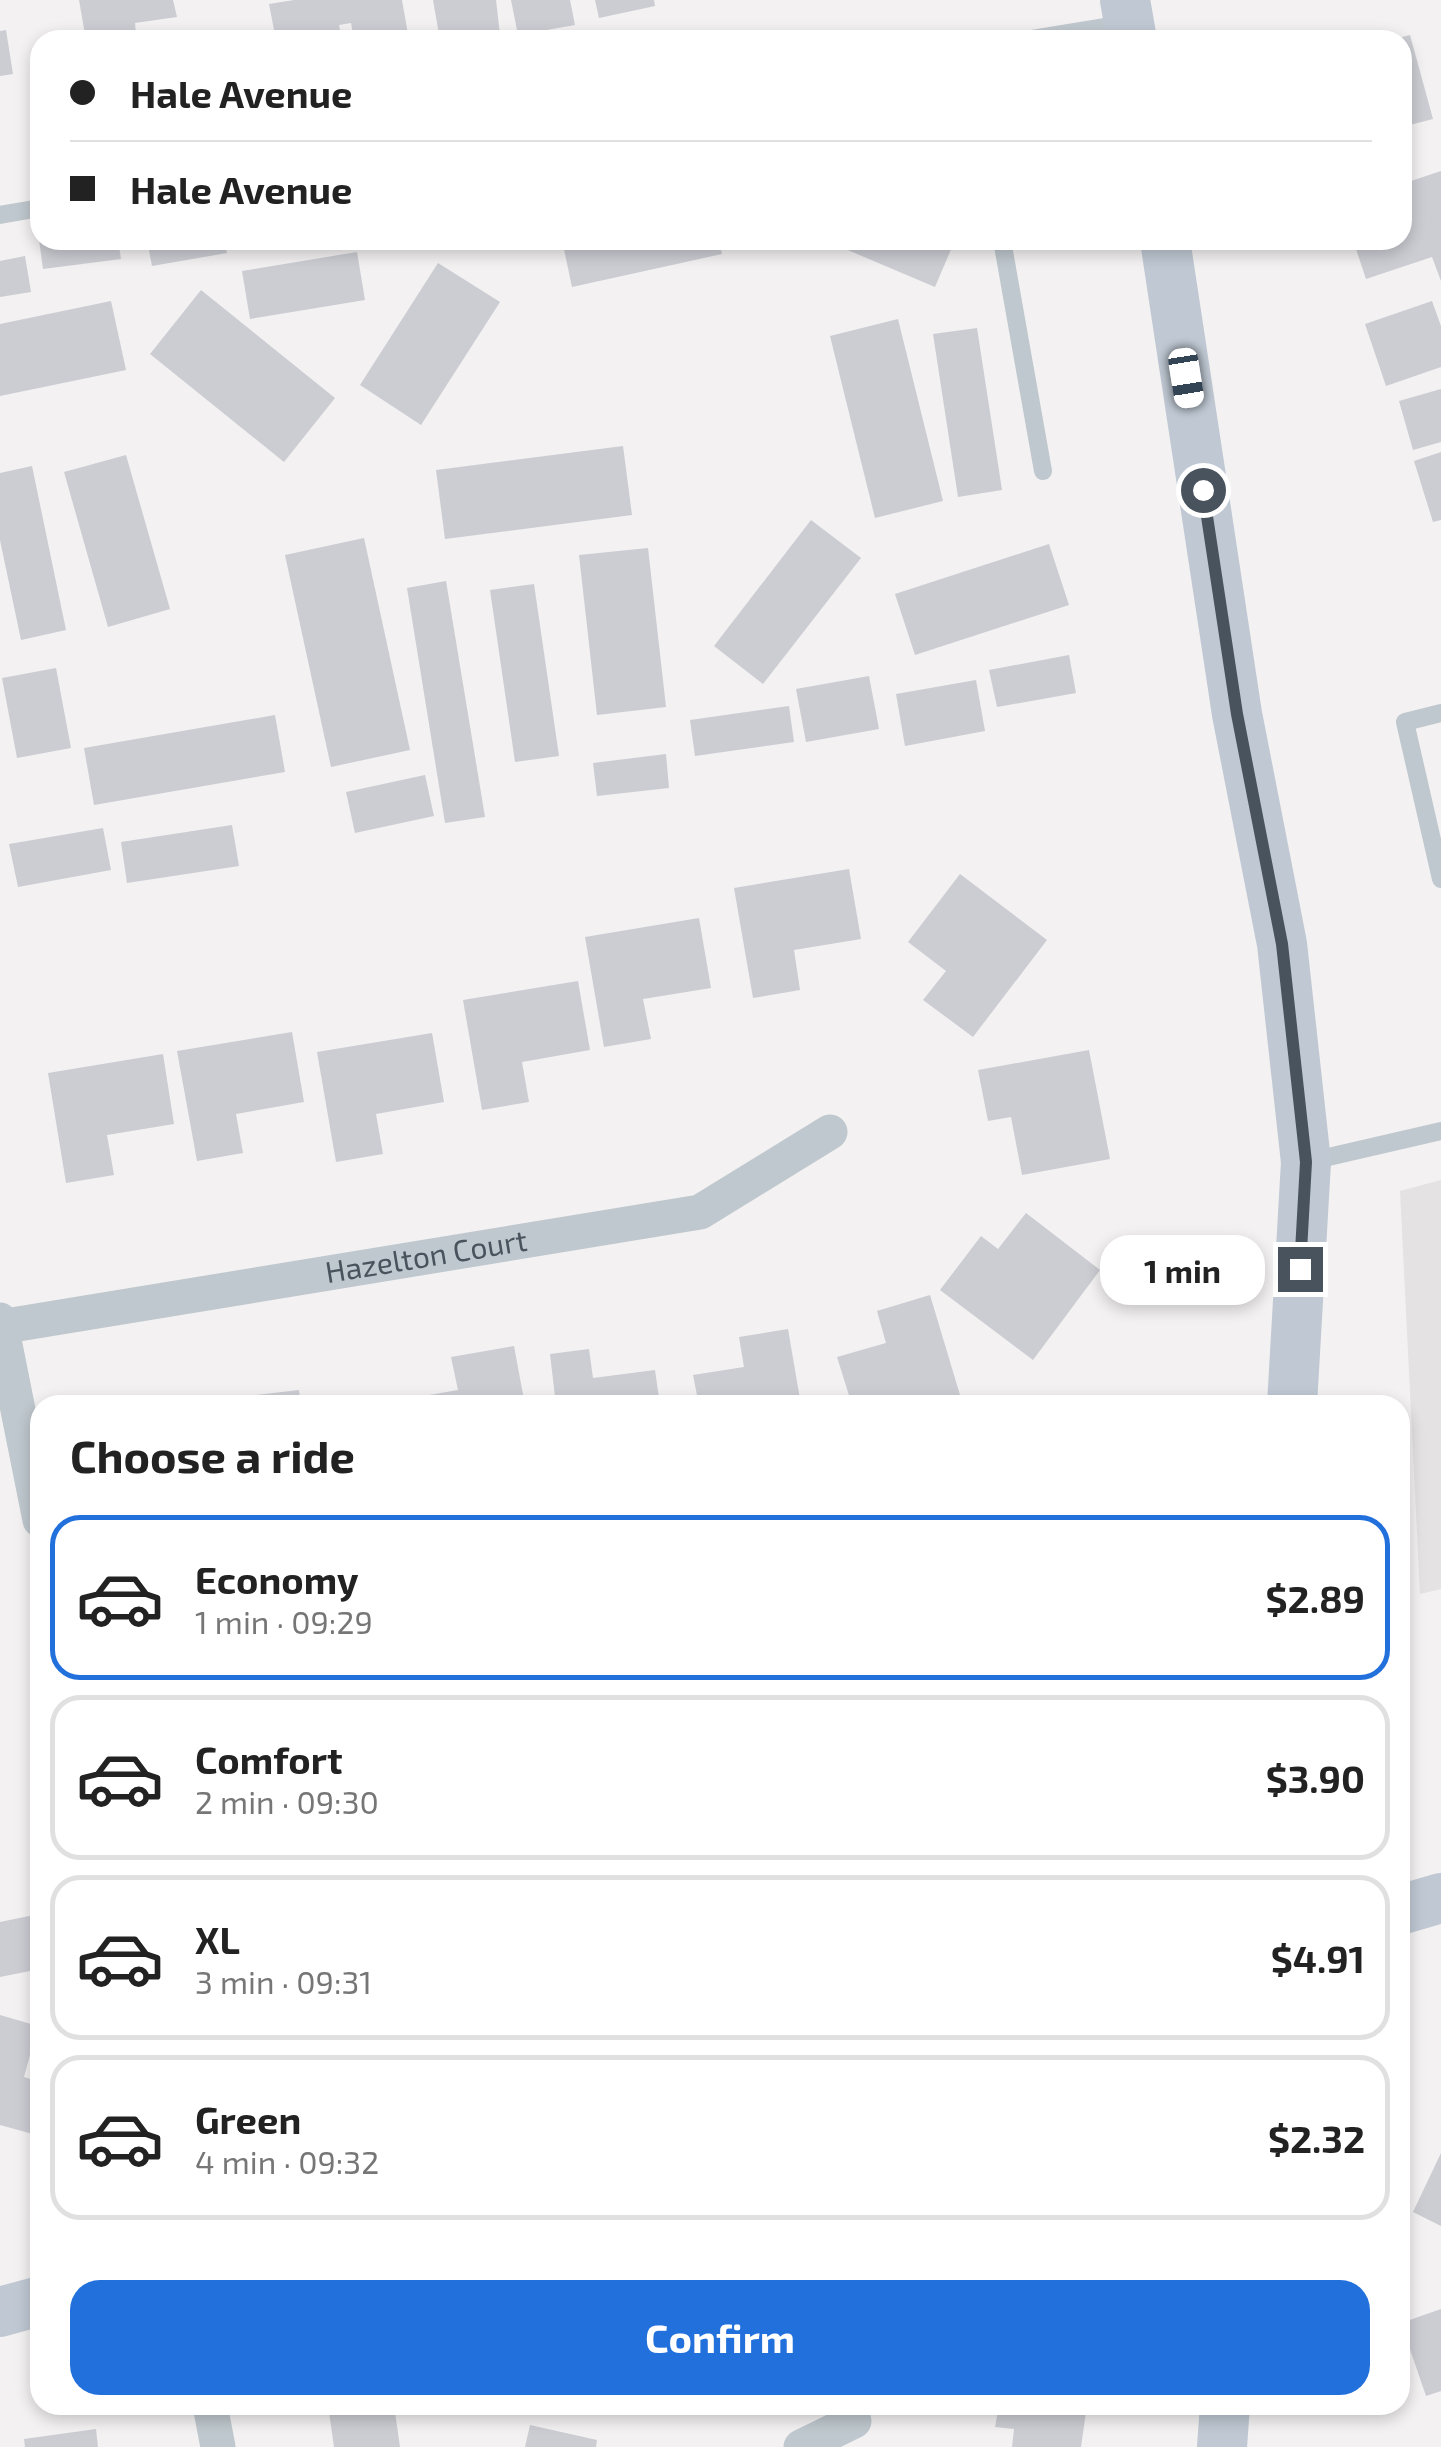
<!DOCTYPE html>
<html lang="en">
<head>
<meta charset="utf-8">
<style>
	:root { --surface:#fff; --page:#f2f2f2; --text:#222; --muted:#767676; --line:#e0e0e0; --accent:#2270db }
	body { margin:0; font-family:"Exo 2",sans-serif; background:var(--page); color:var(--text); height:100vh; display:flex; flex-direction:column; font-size:38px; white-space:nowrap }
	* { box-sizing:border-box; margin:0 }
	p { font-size:32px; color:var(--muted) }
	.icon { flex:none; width:55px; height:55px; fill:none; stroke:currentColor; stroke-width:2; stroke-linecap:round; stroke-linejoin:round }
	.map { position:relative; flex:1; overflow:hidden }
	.sheet { position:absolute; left:30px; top:1395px; width:1380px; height:1020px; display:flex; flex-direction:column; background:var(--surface); border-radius:30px; box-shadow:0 5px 15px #0003 }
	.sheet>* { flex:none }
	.guide { position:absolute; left:30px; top:30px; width:1382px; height:220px; border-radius:30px; box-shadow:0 5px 15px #0003; display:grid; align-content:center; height:220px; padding:0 40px; background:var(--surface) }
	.end { position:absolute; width:45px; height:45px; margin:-22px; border:12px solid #49535d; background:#fff; box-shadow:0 0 0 5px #fff }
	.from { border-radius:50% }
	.bubble { position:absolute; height:70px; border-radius:30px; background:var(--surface); box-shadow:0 5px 15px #0003; font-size:32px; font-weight:700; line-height:70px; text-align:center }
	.car { position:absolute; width:30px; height:60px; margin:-30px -15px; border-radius:12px; box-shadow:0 0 8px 2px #0007; background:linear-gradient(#fff 24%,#345 0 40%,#fff 0 76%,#345 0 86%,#fff 0) }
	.guide b { display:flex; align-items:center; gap:35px; height:95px; font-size:38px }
	.guide b+b { border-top:2px solid var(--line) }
	.guide i { width:25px; height:25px; background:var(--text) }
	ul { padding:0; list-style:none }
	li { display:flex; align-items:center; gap:30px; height:165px; margin:0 20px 15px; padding:0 20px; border:5px solid var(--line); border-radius:30px }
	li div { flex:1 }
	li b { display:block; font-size:38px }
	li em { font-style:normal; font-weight:700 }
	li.selected { border-color:var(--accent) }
	li>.icon { width:90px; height:90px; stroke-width:1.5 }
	h2 { padding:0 40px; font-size:45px; line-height:120px }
	.button { display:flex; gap:20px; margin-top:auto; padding:20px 40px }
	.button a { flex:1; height:115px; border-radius:30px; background:var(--accent); color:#fff; font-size:40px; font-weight:700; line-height:115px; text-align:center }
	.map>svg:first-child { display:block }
	.education { fill:#e4e2e2 }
	.building { fill:#cbcdd3 }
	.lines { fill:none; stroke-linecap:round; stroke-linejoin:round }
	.lane { stroke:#bfc8ce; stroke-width:18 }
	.street { stroke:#bfc8ce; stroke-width:35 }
	.secondary { stroke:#bfc8d3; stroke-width:50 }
	.route { stroke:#49535d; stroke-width:12 }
	.labels { text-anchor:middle; stroke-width:9; stroke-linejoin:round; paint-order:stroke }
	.street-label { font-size:30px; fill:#49535d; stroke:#fff }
</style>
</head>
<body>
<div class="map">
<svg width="1441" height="2447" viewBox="0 0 1441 2447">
	<rect width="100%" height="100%" fill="#f3f1f1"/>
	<path class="education" d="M1441,1180V1589L1420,1594L1400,1191Z"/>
	<g class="building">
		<path d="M79,0H173L177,17L135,23L136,34L86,40Z"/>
		<path d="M294,0H402L409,40H354L351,23L339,25L342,40H276L269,4Z"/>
		<path d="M433,0H496L500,35L474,40H440Z"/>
		<path d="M511,0H570L575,25L518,35Z"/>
		<path d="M595,0H654L655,6L599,18Z"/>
		<path d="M6,30L13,74L0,76V31Z"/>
		<path d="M1410,35L1433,119L1402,127V40L1395,39Z"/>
		<path d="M1441,171V281L1432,257L1366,279L1353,240H1402V184Z"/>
		<path d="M39,240H118L121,259L43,269Z"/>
		<path d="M147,240H225L227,253L152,266Z"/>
		<path d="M562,240H719L722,254L572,287Z"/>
		<path d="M824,240H955L935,287Z"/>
		<path d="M357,252L365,300L250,319L242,271Z"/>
		<path d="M25,256L31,292L0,297V261Z"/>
		<path d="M438,263L500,302L421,425L360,385Z"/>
		<path d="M201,290L335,398L284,462L150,354Z"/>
		<path d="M111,301L126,370L0,396V324Z"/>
		<path d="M1432,301L1441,326V367L1386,386L1365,324Z"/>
		<path d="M898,319L943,501L875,518L830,336Z"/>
		<path d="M977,328L1002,490L958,497L933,334Z"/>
		<path d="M1441,389V442L1413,450L1399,401Z"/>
		<path d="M623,446L632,515L445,539L436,470Z"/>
		<path d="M1441,452V520L1433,522L1414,461Z"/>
		<path d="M126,455L170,609L108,627L64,472Z"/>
		<path d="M32,466L66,630L21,640L0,540V473Z"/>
		<path d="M811,520L861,558L763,684L714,646Z"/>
		<path d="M364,538L410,750L331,767L285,555Z"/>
		<path d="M1049,544L1069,605L915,655L895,594Z"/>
		<path d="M648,548L666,707L597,715L579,555Z"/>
		<path d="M446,581L485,817L445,823L407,588Z"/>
		<path d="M534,584L559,756L515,762L490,590Z"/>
		<path d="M1069,655L1076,693L997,707L989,670Z"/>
		<path d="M56,668L71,748L17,758L2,678Z"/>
		<path d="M869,676L879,729L806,742L796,689Z"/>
		<path d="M976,680L985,731L905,746L896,694Z"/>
		<path d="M789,706L794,742L695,756L690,720Z"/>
		<path d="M275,715L285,772L94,805L84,748Z"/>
		<path d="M666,754L669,788L597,796L593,763Z"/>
		<path d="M425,775L434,816L355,833L346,792Z"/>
		<path d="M232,825L239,866L127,883L121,842Z"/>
		<path d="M103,828L111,870L18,887L9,844Z"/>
		<path d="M849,869L861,939L794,950L800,990L753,998L734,888Z"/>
		<path d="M960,874L1047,940L973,1037L923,1000L946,971L908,942Z"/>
		<path d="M699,918L711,988L643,999L651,1039L604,1047L585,937Z"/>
		<path d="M578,981L590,1050L522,1062L529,1102L482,1110L463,1000Z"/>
		<path d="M292,1032L304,1102L236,1114L243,1153L197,1161L177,1051Z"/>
		<path d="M432,1033L444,1102L376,1114L383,1154L336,1162L317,1052Z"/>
		<path d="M1089,1050L1110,1159L1022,1175L1011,1117L988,1121L978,1070Z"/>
		<path d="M163,1054L174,1124L107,1135L114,1175L66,1183L48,1073Z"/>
		<path d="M1026,1213L1100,1270L1033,1360L940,1290L981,1236L998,1249Z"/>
		<path d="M930,1295L963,1405H852L837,1357L886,1343L877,1311Z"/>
		<path d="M788,1329L801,1405H699L693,1375L744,1367L739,1337Z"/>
		<path d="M514,1346L525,1405H407L406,1399L458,1390L451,1357Z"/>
		<path d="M589,1349L593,1378L655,1370L660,1405H556L550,1354Z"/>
		<path d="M299,1390L301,1405H250L248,1396Z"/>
		<path d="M34,1915L40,1969L0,1977V1922Z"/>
		<path d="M0,2015L38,2026L24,2077L40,2082V2136L0,2125Z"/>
		<path d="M1441,2153V2226L1413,2212Z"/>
		<path d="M1441,2309V2391L1426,2396L1401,2323Z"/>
		<path d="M328,2405H394L400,2447H334Z"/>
		<path d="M999,2405H1087L1081,2447H1012L1014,2429L995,2427Z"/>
		<path d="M530,2425L597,2440L596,2447H525Z"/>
		<path d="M96,2429L98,2447H25L24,2439Z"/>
	</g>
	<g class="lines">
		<g class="lane">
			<path d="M1026,40L1124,24"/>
			<path d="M0,215L40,208"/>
			<path d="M1002,240L1043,471"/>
			<path d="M1441,713L1405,722L1441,879"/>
			<path d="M1311,1161L1441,1131"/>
		</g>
		<g class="street">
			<path d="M0,1320L40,1520"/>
			<path id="s1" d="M0,1327L700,1212L830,1132"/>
			<path d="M210,2405L218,2447"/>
			<path d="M801,2447L854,2421"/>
		</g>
		<g class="secondary">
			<path d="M1125,0L1132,40"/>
			<path d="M1165,240L1237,714L1282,944L1306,1162L1292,1405"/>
			<path d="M1400,1910L1441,1898"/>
			<path d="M0,2312L40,2301"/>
			<path d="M1222,2447L1225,2405"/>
		</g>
	</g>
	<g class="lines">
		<path class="route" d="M1203,490L1237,714L1282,944L1306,1162L1300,1269"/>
	</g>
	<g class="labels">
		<g class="street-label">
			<text dy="10" stroke="none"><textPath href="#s1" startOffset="432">Hazelton Court</textPath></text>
		</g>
	</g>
</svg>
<i class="end from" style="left:1203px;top:490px"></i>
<i class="end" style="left:1300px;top:1269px"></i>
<div class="bubble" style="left:1100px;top:1235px;width:165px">1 min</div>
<i class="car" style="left:1186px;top:378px;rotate:171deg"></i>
<div class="guide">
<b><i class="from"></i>Hale Avenue</b>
<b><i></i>Hale Avenue</b>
</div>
<section class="sheet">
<h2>Choose a ride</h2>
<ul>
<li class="selected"><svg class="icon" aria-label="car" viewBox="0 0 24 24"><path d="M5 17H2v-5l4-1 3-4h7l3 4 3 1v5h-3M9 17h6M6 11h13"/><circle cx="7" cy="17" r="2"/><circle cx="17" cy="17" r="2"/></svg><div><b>Economy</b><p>1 min · 09:29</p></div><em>$2.89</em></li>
<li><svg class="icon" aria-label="car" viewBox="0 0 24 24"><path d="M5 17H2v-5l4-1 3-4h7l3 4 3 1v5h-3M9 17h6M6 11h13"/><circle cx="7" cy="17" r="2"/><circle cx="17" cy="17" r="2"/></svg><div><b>Comfort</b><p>2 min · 09:30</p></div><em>$3.90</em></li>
<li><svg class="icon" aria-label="car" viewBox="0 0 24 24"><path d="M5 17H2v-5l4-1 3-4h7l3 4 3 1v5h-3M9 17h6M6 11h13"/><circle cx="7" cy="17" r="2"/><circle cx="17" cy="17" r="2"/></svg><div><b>XL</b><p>3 min · 09:31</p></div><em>$4.91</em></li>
<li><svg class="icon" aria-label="car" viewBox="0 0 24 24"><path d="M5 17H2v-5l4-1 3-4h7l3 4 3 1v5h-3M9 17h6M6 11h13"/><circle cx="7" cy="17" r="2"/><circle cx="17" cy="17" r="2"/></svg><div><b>Green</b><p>4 min · 09:32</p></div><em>$2.32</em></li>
</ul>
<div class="button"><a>Confirm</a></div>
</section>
</div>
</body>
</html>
